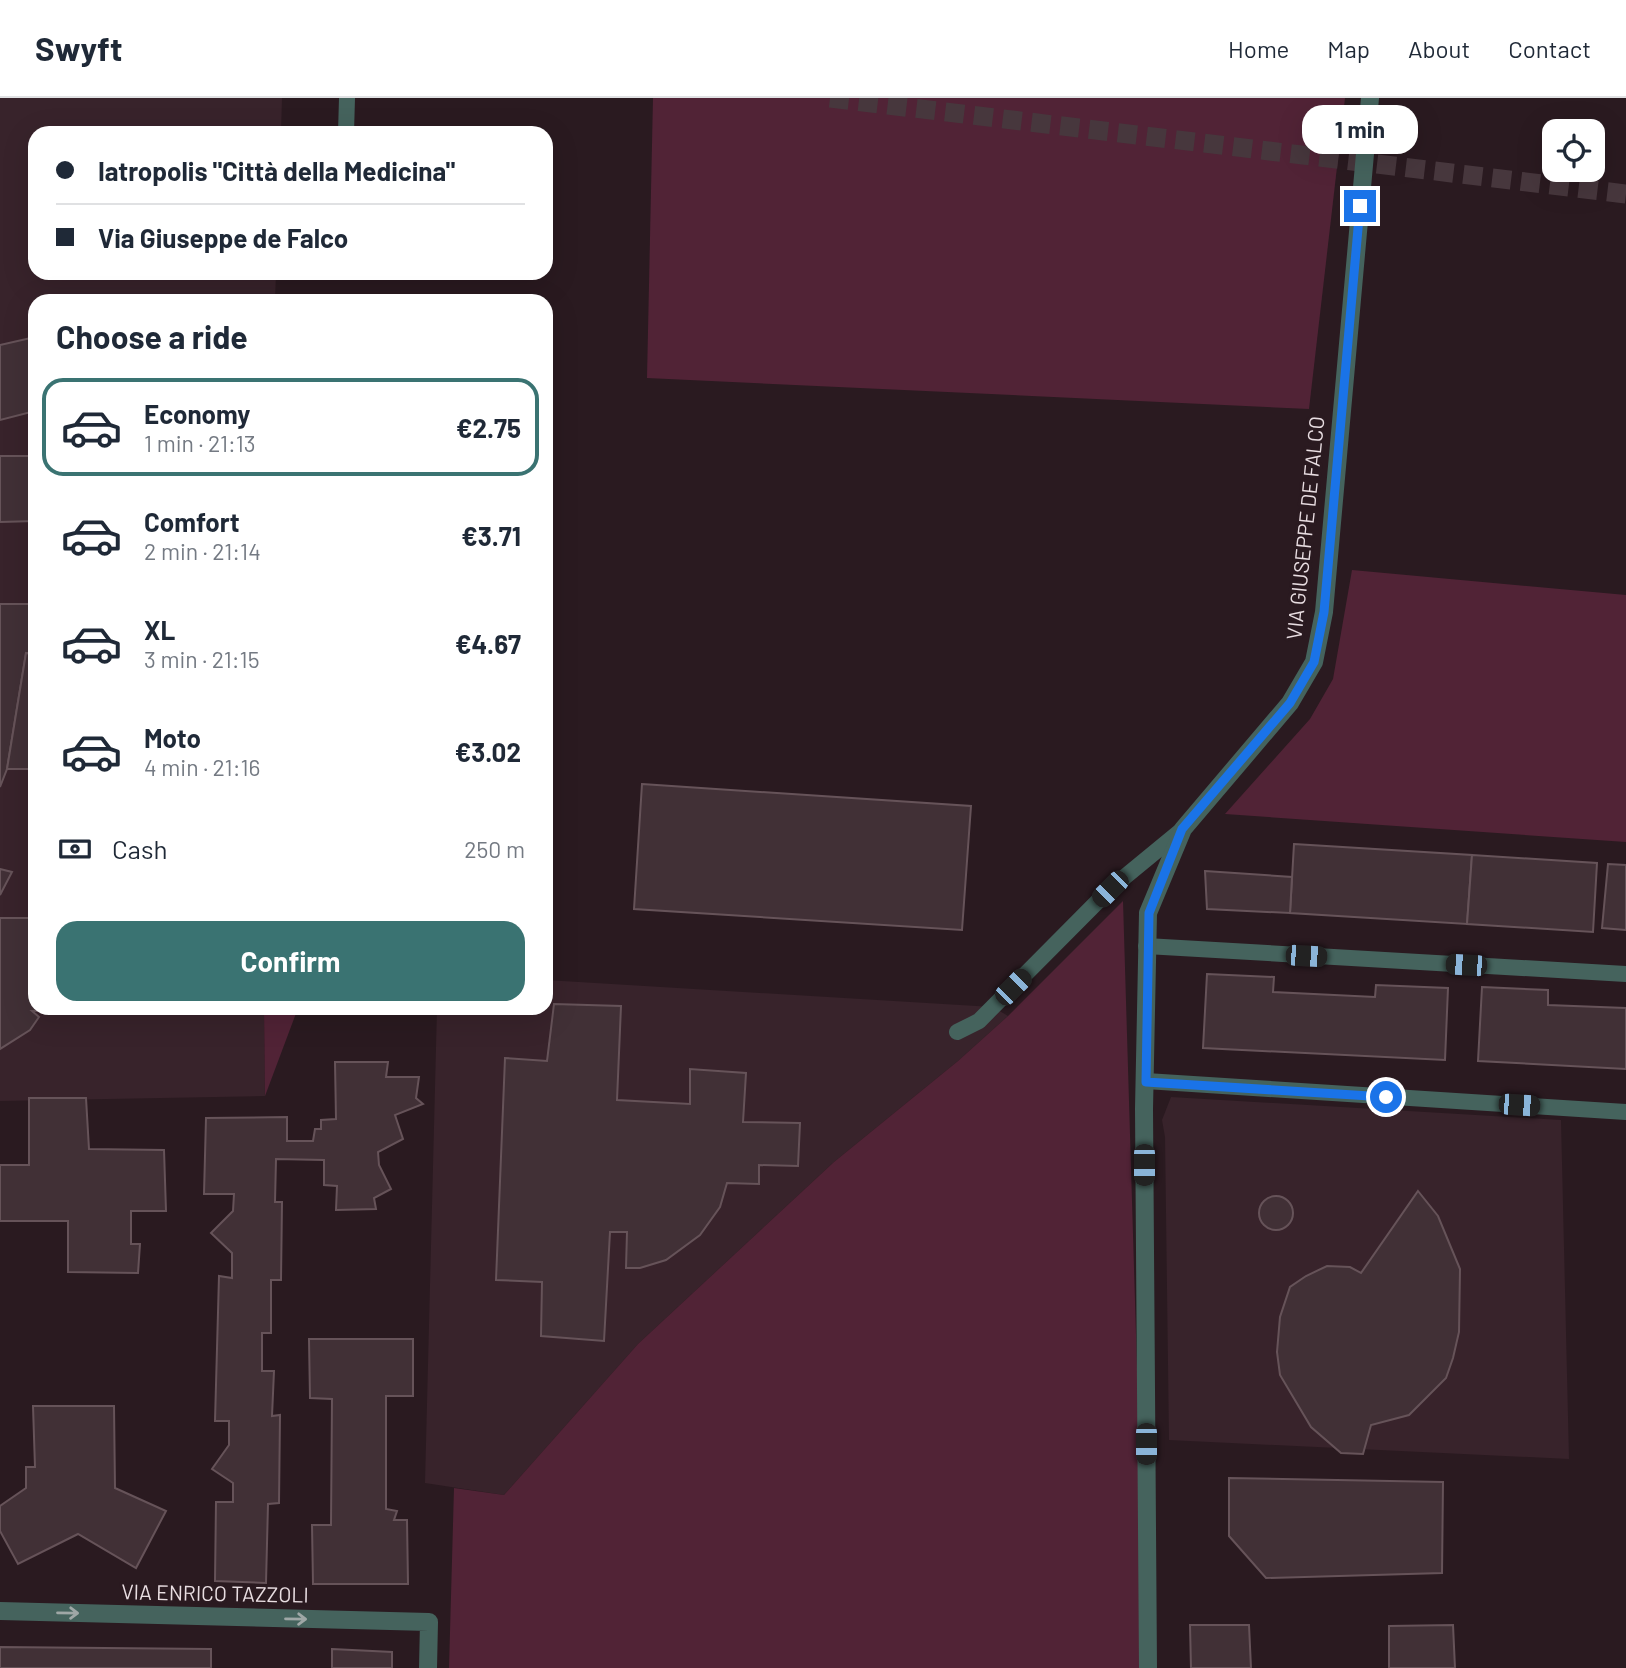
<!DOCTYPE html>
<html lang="en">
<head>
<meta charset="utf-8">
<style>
	:root { --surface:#fff; --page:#f2f2f3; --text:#1f2937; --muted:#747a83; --line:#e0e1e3; --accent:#3a7372 }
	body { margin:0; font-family:Barlow,sans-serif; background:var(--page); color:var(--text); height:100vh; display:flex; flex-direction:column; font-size:26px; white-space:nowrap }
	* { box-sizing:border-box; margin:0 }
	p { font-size:23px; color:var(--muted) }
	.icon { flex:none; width:38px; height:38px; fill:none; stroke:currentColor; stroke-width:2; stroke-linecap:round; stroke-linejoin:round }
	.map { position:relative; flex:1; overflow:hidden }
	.side { position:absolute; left:28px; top:196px; width:525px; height:721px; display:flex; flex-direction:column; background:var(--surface); border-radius:21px; box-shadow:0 7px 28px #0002 }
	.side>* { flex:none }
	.top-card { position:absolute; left:28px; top:28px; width:525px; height:154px; border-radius:21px; box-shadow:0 7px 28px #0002; display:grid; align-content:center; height:154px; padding:0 28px; background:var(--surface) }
	.buttons { position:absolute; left:1542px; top:21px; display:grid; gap:14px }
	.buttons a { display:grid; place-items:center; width:63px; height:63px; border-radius:14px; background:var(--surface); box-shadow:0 7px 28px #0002; font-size:35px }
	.end { position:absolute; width:32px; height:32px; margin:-16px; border:9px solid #1a73e8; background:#fff; box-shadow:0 0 0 4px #fff }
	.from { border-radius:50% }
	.bubble { position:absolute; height:49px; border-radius:21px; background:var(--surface); box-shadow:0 7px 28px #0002; font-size:23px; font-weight:700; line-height:49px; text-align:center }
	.car { position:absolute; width:21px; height:42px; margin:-21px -10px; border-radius:9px; box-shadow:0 0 5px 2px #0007; background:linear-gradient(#222 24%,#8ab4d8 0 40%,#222 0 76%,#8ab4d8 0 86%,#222 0) }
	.top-card b { display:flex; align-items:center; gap:24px; height:66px; font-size:26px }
	.top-card b+b { border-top:2px solid var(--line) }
	.top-card i { width:18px; height:18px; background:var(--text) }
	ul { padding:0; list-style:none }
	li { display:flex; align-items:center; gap:21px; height:98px; margin:0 14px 10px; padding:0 14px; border:4px solid transparent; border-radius:21px }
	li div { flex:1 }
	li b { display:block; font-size:26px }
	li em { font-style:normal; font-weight:700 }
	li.on { border-color:var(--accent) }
	li>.icon { width:63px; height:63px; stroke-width:1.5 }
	h2 { padding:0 28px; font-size:32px; line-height:84px }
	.pay { display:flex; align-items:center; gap:18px; height:77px; padding:0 28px; font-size:26px }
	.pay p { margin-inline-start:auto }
	.action { display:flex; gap:14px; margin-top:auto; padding:14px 28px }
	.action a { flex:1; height:80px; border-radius:21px; background:var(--accent); color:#fff; font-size:28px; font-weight:700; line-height:80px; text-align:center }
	header { display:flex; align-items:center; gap:42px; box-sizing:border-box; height:98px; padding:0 35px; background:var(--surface); border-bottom:2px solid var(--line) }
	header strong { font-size:33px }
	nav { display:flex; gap:38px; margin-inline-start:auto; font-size:24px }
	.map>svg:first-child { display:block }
	.built { fill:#38232b }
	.green { fill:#512336 }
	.building { fill:#413036; stroke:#665359; stroke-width:2 }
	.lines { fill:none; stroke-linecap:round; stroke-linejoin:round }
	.trunk-tunnel { stroke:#47373d; stroke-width:19; stroke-dasharray:19 10; stroke-linecap:butt }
	.service { stroke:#45635d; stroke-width:16 }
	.minor { stroke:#45635d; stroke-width:18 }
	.oneway { stroke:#9fa7a6 }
	.route { stroke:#1a73e8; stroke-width:9 }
	.labels { text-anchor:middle; stroke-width:6; stroke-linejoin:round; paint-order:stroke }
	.street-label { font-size:21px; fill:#e9dee2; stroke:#2a1a20 }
</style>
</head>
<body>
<header>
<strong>Swyft</strong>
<nav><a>Home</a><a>Map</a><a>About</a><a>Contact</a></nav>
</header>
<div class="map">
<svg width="1626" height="1570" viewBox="0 0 1626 1570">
	<rect width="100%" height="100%" fill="#2a1a20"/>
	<g class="built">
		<path d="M0,0H282L281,35H35V175H276L275,203H35V910H264L265,998L0,1003Z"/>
		<path d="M546,882L993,909L1008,918L958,963L834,1064L638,1246L504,1397L425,1385L437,910H546Z"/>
		<path d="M1171,999L1561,1022L1569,1361L1169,1342L1165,1039L1162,1022Z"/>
	</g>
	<g class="green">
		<path d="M653,0H1345L1309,311L647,280Z"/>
		<path d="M1352,472L1626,497V744L1225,716L1310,621L1333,581Z"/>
		<path d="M1123,803L1146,1570H449L454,1390L504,1397L638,1246L834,1064L958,963L1008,918Z"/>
		<path d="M264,910H298L265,998Z"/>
	</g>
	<g class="building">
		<path d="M35,239V313L0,322V247Z"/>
		<path d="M0,358H35V423L0,424Z"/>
		<path d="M0,506H35V555H26L7,671L0,689Z"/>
		<path d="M26,555L35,557V671H7Z"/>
		<path d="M642,686L971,708L962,832L634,811Z"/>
		<path d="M1294,746L1472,757L1467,826L1290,815Z"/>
		<path d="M1472,757L1597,765L1593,834L1467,826Z"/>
		<path d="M1608,766L1626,767V832L1602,830Z"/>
		<path d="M0,771L12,774L0,797Z"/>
		<path d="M1205,773L1292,779L1290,815L1207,811Z"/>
		<path d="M0,820H35V910H142L32,913L39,919L30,932L0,951Z"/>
		<path d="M1207,876L1274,879L1273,894L1375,899L1376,887L1448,890L1445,962L1203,950Z"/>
		<path d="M1482,889L1548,892V907L1626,910V971L1478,963Z"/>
		<path d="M554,906L621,908L617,1002L690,1006V971L746,975L743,1024L800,1025L798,1068L759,1067V1086L727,1085L720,1109L700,1137L666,1162L640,1170H626L627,1134H610L604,1243L541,1238L542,1184L496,1182L505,960L547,963Z"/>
		<path d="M335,964H388L386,979H419L416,1000L423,1006L395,1017L403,1041L378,1054L379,1067L391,1091L374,1100L376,1111L336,1112L337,1088L324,1087V1062L276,1061L275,1104H282L281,1182H271V1235H262V1273H274L272,1318L280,1317L279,1405L268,1406L266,1485L215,1483L216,1404H233V1385L212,1371L229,1347V1323H215L219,1178L232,1180V1155L211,1135L233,1113L234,1096H204L206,1020L287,1019V1043H313L315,1031H321V1022L336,1021Z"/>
		<path d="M29,1000H86L89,1051L164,1052L166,1113H131V1146H140L138,1175L68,1174V1123H0V1067H29Z"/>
		<path d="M1418,1093L1438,1118L1460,1171L1459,1234L1453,1260L1446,1280L1409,1317L1371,1327L1363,1356L1341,1355L1311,1329L1280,1277L1277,1254L1280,1219L1290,1189L1306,1178L1327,1168L1350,1169L1361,1175Z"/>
		<circle cx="1276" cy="1115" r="17"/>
		<path d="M309,1241H413V1298H386V1411L397,1413L394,1422H407L408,1486H313L312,1427H331L332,1301L310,1300Z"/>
		<path d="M33,1308H114L115,1390L166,1413L136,1470L78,1436L18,1466L0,1433V1408L26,1390V1369H35Z"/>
		<path d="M1229,1380L1443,1384L1442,1475L1266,1480L1229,1438Z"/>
		<path d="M1190,1527H1249L1251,1570H1191Z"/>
		<path d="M1453,1527L1455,1570H1389V1528Z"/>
		<path d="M0,1549L211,1551V1570H0Z"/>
		<path d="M332,1551L392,1554V1570H332Z"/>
	</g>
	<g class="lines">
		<path class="trunk-tunnel" d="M830,0L1626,96"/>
		<g class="service">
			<path d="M346,35L347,0"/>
			<path d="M1146,848L1626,876"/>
			<path d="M957,934L979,923L1110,791L1183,731"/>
			<path d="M1146,983L1626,1014"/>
		</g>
		<g class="minor">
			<path d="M0,1513L429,1524L428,1570"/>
			<path d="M1148,1570L1144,1011L1148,815L1183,731L1290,605L1314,564L1324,514L1370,0"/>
		</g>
	</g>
	<defs><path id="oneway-shaft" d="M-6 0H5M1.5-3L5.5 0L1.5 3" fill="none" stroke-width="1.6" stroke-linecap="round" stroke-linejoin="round" transform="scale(1.75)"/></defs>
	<g class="oneway">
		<use href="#oneway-shaft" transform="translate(68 1515) rotate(1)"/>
		<use href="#oneway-shaft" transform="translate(296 1521) rotate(1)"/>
	</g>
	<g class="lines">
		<path class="route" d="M1360,108L1324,514L1314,564L1290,605L1182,731L1149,815L1146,984L1386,999"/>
	</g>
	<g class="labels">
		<g class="street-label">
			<text transform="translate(1306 430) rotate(-84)" y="7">VIA GIUSEPPE DE FALCO</text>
			<text transform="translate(215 1496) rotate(1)" y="7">VIA ENRICO TAZZOLI</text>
		</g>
	</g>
</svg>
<div class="buttons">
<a><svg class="icon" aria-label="locate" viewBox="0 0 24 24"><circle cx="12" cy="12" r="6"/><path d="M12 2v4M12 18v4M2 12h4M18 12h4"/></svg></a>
</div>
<i class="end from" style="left:1386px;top:999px"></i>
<i class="end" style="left:1360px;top:108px"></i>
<div class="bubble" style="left:1302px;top:7px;width:116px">1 min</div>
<i class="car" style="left:1110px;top:791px;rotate:225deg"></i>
<i class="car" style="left:1306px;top:858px;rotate:93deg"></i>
<i class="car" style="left:1466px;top:867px;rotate:273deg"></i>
<i class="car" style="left:1013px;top:889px;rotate:45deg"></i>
<i class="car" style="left:1519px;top:1007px;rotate:94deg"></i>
<i class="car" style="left:1144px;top:1067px;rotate:180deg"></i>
<i class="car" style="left:1146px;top:1346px;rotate:180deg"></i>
<div class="top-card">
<b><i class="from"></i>Iatropolis &quot;Città della Medicina&quot;</b>
<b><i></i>Via Giuseppe de Falco</b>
</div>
<section class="side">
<h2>Choose a ride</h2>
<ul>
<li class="on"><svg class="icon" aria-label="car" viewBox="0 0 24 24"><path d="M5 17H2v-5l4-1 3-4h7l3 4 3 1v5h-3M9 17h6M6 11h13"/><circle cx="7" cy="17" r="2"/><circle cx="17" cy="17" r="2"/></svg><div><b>Economy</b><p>1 min · 21:13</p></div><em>€2.75</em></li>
<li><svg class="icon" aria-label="car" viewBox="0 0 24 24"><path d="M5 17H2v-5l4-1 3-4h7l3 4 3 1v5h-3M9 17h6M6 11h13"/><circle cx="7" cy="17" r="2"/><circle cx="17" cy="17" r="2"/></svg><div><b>Comfort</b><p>2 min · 21:14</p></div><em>€3.71</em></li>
<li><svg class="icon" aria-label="car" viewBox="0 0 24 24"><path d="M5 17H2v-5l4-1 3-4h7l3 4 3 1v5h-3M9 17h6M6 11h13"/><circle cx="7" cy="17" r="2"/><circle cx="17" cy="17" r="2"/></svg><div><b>XL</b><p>3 min · 21:15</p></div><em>€4.67</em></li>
<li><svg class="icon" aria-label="car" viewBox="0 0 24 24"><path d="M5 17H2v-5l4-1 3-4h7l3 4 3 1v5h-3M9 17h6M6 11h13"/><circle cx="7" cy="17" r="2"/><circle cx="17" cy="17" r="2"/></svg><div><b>Moto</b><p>4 min · 21:16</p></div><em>€3.02</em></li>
</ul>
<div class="pay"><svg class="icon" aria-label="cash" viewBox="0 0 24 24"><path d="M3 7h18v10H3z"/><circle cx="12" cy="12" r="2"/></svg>Cash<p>250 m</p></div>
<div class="action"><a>Confirm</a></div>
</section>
</div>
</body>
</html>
